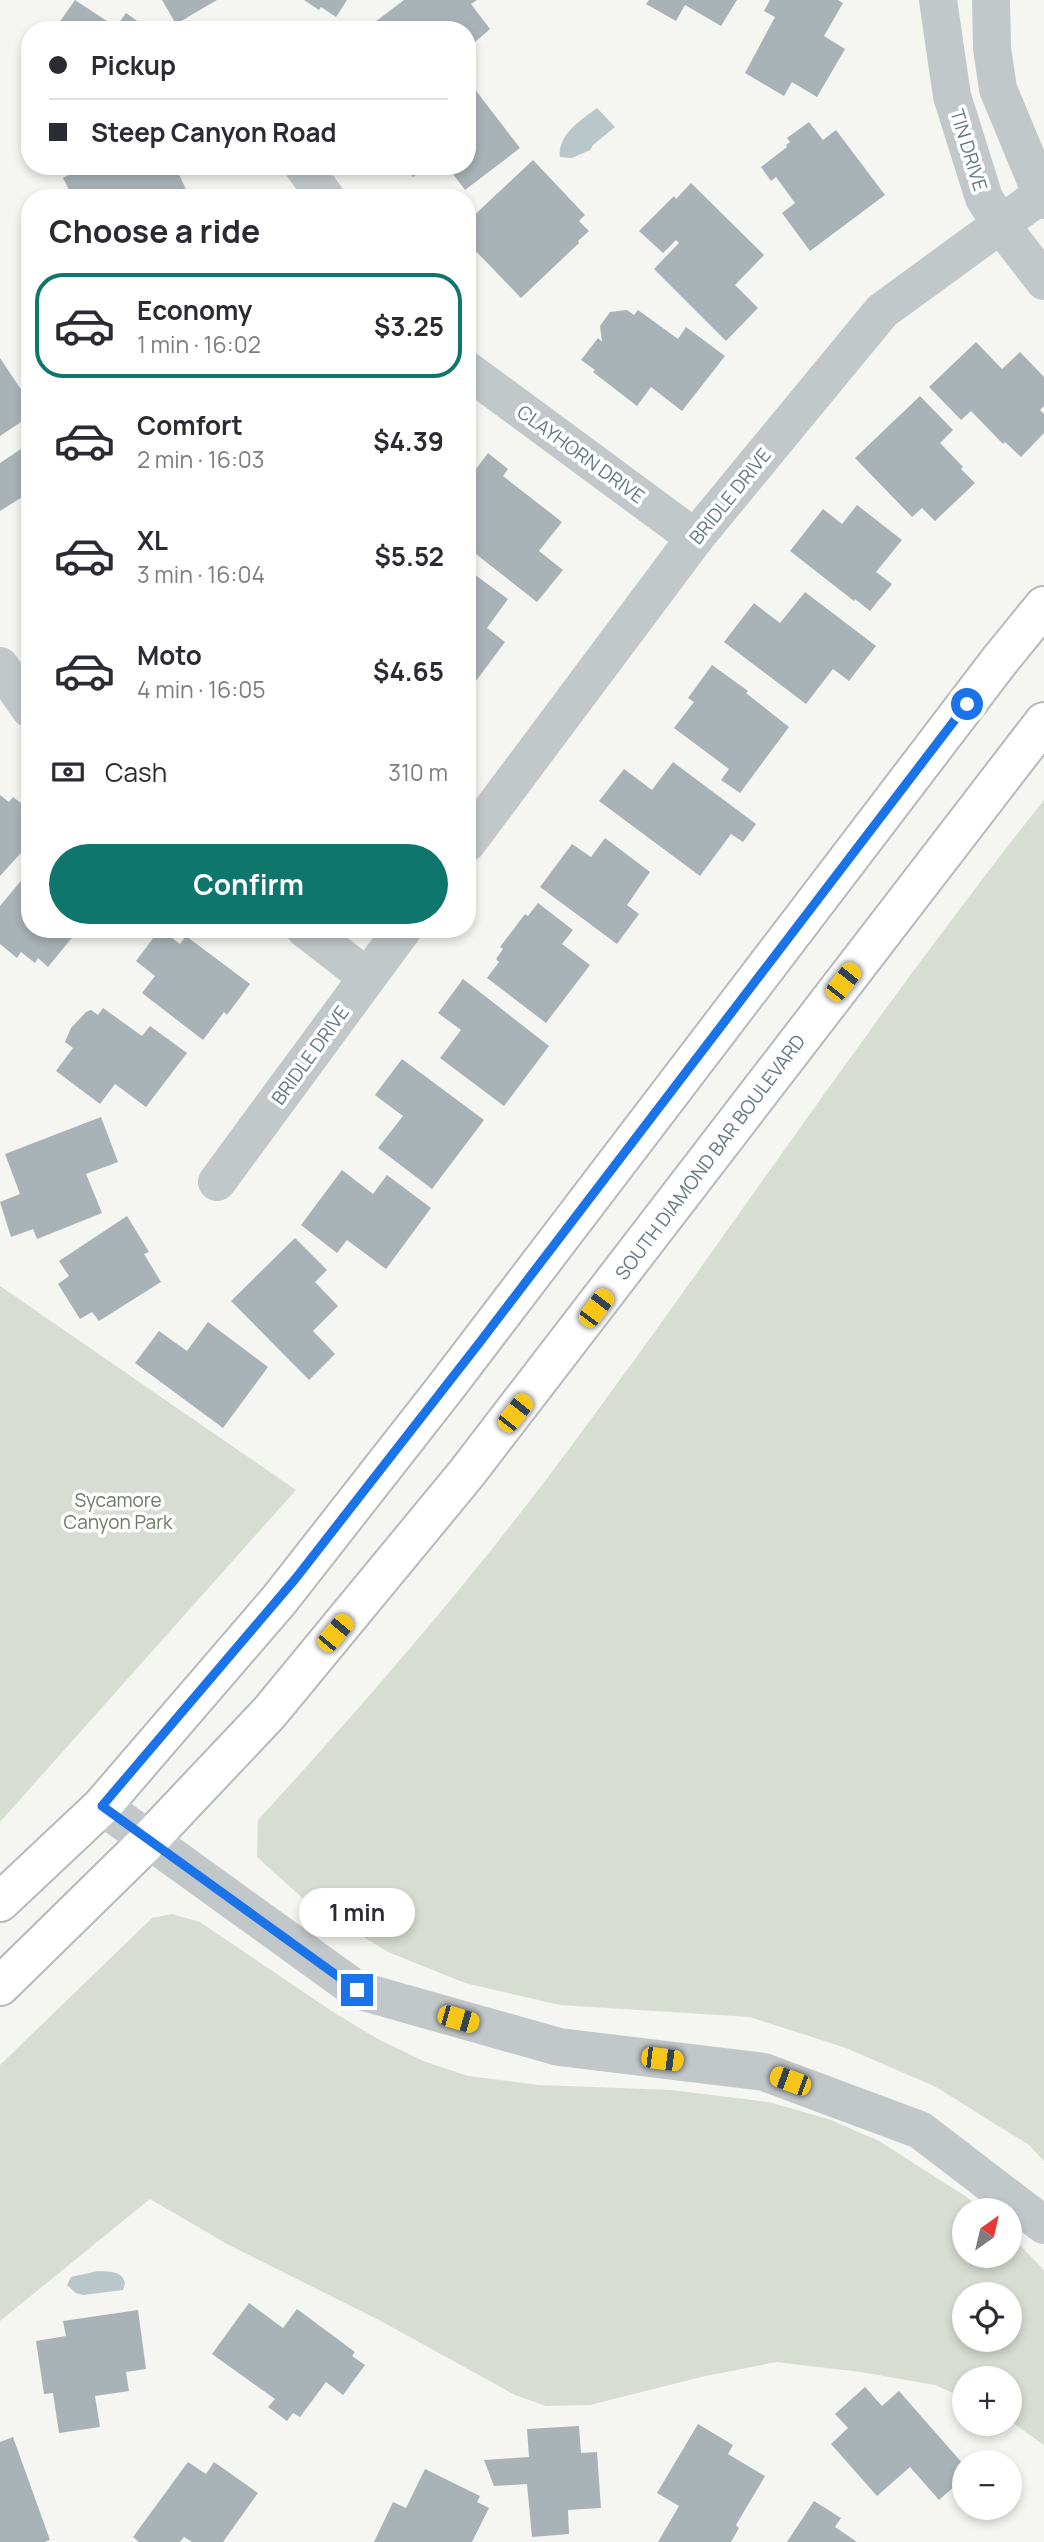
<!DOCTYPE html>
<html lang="en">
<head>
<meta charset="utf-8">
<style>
	:root { --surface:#fff; --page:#f7f7f7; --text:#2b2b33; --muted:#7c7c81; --line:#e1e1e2; --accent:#0f766e }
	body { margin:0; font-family:Manrope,sans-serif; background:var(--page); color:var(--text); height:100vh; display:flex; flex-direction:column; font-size:26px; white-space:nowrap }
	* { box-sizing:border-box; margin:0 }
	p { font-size:23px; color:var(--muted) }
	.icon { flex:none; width:38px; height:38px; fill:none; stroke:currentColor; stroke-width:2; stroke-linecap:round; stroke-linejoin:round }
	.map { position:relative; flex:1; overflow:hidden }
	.sheet { position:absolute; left:21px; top:189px; width:455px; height:749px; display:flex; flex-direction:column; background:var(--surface); border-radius:28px; box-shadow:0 4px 10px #0003 }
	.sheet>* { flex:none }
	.guide { position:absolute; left:21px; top:21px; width:455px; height:154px; border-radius:28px; box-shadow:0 4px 10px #0003; display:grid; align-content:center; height:154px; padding:0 28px; background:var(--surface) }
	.needle { width:46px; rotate:34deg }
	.controls { position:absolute; left:952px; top:2198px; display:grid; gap:14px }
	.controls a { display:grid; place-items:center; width:70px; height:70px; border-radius:50%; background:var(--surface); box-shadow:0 4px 10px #0003; font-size:35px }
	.end { position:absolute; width:32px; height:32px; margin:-16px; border:9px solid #1a73e8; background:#fff; box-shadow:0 0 0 4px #fff }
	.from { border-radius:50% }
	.bubble { position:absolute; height:49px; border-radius:24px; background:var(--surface); box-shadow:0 4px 10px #0003; font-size:23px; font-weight:700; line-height:49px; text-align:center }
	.car { position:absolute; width:21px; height:42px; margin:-21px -10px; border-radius:9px; box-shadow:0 0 5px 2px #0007; background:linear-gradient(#f5c518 24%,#345 0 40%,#f5c518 0 76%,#345 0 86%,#f5c518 0) }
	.guide b { display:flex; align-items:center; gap:24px; height:66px; font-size:26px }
	.guide b+b { border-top:2px solid var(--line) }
	.guide i { width:18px; height:18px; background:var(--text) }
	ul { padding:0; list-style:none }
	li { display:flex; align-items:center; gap:21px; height:105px; margin:0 14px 10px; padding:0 14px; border:4px solid transparent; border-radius:28px }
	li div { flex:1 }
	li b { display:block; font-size:26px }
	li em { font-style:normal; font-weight:700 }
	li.current { border-color:var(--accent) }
	li>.icon { width:63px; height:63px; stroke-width:1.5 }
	h2 { padding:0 28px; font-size:32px; line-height:84px }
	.pay { display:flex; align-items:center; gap:18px; height:77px; padding:0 28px; font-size:26px }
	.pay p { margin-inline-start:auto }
	.button { display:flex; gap:14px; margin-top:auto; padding:14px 28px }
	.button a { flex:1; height:80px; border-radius:42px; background:var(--accent); color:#fff; font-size:28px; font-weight:700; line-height:80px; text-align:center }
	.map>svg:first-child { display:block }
	.green { fill:#d7ddd2; fill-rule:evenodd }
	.water { fill:#b9c7cb }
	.building { fill:#a9b3b7 }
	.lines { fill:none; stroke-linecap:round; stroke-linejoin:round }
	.major-casing { stroke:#b5babd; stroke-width:42 }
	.minor { stroke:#c2c7c9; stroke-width:38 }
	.major { stroke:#fff; stroke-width:38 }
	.route { stroke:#1a73e8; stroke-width:9 }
	.labels { text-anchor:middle; stroke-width:7; stroke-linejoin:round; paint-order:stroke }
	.street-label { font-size:19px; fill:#627884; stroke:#fff }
	.park-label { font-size:19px; fill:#697b62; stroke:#fff }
</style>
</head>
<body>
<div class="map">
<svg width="1044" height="2542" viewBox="0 0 1044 2542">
	<rect width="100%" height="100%" fill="#f5f5f1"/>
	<g class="green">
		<path d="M1044,800V2161L1029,2145L936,2087L846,2048L750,2017L560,2005L465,1983L388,1952L308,1903L257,1857L258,1820C366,1702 471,1581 566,1453C727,1237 876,1011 1044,800Z"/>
		<path d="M0,1286L296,1490L0,1822Z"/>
		<path d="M172,1914L200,1922L330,2010L376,2038L423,2061L468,2076L539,2085L671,2090L769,2102L831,2120L879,2141L965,2196L982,2210H964V2256H1010V2235L1044,2270V2445L1010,2421V2378H964V2398L935,2385L861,2372L776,2362L701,2377L590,2405L546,2406L515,2395L379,2320L229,2245L150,2199L0,2321V2065L152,1918ZM964,2294H1010V2340H964Z"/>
	</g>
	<g class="water">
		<path d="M597,108L615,127L593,145L590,150L572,158L560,157C557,135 581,120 597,108Z"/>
		<path d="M98,2271C108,2272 122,2270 125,2283L123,2290L83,2295L76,2293L67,2285L71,2277Z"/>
	</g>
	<g class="building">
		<path d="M75,0L116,27L126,13L150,30H54Z"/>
		<path d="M162,0H217L176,24Z"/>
		<path d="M304,0H347L336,17L321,7L319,10Z"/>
		<path d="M404,0H477L471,4L490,29L467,49V30H375L371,25Z"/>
		<path d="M649,0H737L721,26L685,5L676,21L646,4Z"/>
		<path d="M770,0H838L843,3L824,36L845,49L817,97L792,82L784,96L745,73L775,17L764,11Z"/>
		<path d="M467,79L520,148L465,190L447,166H467Z"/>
		<path d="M809,122L823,140L836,130L885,195L810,251L782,213L795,203L776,177L771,181L761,167L787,147L786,145L790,142L787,138Z"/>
		<path d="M533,160L585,215L579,221L589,231L578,241L579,243L521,298L467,242V222Z"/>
		<path d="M70,166H175L190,198H73L63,178L73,172Z"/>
		<path d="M405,166H427L413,177Z"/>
		<path d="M691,183L764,255L735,285L758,308L726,341L654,269L679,243L676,240L663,253L639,231L674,196L676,199Z"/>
		<path d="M627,310L634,315L638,310L678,339L686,327L725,356L682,411L651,387L637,406L593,372L595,370L581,360L598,338L602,342L600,326L610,312Z"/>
		<path d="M976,342L1002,369L1020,352L1044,377V406L1040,410L1044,414V433L1021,457L1005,442L1003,444L971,411L961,420L929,387Z"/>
		<path d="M0,358L30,403V416L0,436Z"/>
		<path d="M920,396L953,430L940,443L963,467L961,469L975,483L935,521L922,508L912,517L855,458Z"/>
		<path d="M30,443V498L27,494L0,511V463Z"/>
		<path d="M488,453L508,469L503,476L562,522L539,551L563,570L537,602L467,547V513L471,509L467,506V481Z"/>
		<path d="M857,505L902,540L876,572L892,584L870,611L855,599L854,601L790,551L823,509L842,524Z"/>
		<path d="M467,569L508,599L487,628L505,642L473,685L467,680Z"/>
		<path d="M805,592L876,646L849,681L833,669L806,704L724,642L754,603L780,623Z"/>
		<path d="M712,665L748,691L746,693L789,727L740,793L721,780L729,769L674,728L694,702L688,698Z"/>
		<path d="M673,762L756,824L743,842L731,834L700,876L599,801L624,769L652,790Z"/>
		<path d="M0,795L9,802L13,797L30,810V843L0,876Z"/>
		<path d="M605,838L650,872L627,905L639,914L617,944L540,887L572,844L591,857Z"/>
		<path d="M30,870V929H79L48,967L38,958L35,963L21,952L17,958L0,944V906Z"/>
		<path d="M538,903L573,930L562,944L590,965L546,1023L487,978L499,962L496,959L503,949L500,947L525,914L528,916Z"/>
		<path d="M160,929L180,944L186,936L250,984L227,1015L224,1012L203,1040L142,993L155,976L136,961Z"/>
		<path d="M463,979L549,1046L504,1106L440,1058L461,1030L438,1013Z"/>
		<path d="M103,1008L142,1036L150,1026L187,1053L146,1107L115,1084L100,1104L56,1071L73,1048L65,1042L71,1028L86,1012L91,1010L98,1015Z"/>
		<path d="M402,1059L484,1120L432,1189L378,1148L403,1116L375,1095Z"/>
		<path d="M101,1117L118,1162L86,1174L102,1213L37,1239L33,1229L11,1237L0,1202L20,1194L5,1154Z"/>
		<path d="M342,1170L373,1194L387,1175L431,1208L386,1269L347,1240L337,1253L301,1225Z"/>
		<path d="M127,1216L149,1252L144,1254L161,1282L99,1321L92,1312L80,1319L58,1284L69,1276L59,1261Z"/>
		<path d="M295,1238L327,1270L315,1282L338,1306L313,1331L335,1354L309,1380L231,1301Z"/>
		<path d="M208,1322L268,1367L223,1428L135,1363L159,1331L187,1351Z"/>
		<path d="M249,2303L283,2328L297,2309L355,2352L352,2356L365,2365L343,2395L326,2382L300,2417L293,2413L287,2421L268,2407L275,2399L212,2354Z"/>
		<path d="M138,2310L146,2369L126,2372L129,2391L95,2396L100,2427L59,2433L53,2393L44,2394L36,2341L66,2336L63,2321Z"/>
		<path d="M865,2387L882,2406L899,2391L964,2465V2478L939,2500L910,2467L877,2496L831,2444L848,2428L835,2414Z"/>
		<path d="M698,2424L733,2445L728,2454L765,2476L736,2525L739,2528L731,2542H658L679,2506L657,2493Z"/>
		<path d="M579,2426L581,2453L597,2452L601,2508L568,2510L569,2534L532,2537L527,2484L494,2486L484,2460L529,2457L527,2429Z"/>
		<path d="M13,2437L50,2540L44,2542H0V2442Z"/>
		<path d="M188,2462L206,2474L214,2462L258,2493L223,2542H192L184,2537L180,2542H139L133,2537Z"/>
		<path d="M425,2469L480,2496L477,2502L489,2508L472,2542H374L393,2502L406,2508Z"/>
		<path d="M814,2501L841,2518L835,2527L857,2542H787Z"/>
	</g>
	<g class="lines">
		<defs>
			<g id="major">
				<path d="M0,1902L102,1806L280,1599L446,1387L1000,660L1044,606"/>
				<path d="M0,1986L149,1840L269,1713L466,1474L1044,722"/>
			</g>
		</defs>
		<use href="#major" class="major-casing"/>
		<g class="minor">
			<path d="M938,0L952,96L984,198L1001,225L1044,281"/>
			<path d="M991,0L992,48L998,89L1044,200"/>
			<path d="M303,166L326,198"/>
			<path d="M467,370L695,538"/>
			<path d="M0,666L30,709"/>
			<path d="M467,843L695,538L882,311L1041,195"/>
			<path d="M305,929L367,977"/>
			<path d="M217,1182L403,929"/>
			<path d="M102,1806L357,1990L559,2047L764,2072L920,2130L1044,2225"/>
		</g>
		<use href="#major" class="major"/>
	</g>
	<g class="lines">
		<path class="route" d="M357,1990L102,1806L296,1578L480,1342L967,704"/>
	</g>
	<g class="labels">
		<g class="street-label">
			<text transform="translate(969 150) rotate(73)" y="7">TIN DRIVE</text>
			<text transform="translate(581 454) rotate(36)" y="7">CLAYHORN DRIVE</text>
			<text transform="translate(730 496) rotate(-51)" y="7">BRIDLE DRIVE</text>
			<text transform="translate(310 1055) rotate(-54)" y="7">BRIDLE DRIVE</text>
			<text transform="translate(710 1157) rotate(-53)" y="7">SOUTH DIAMOND BAR BOULEVARD</text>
		</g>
		<g class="park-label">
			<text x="118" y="1507">Sycamore<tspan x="118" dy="22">Canyon Park</tspan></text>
		</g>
	</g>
</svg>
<div class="controls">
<a><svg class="needle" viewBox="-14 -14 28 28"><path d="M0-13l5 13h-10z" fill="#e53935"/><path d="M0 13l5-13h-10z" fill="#7c7c81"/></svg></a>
<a><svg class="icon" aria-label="locate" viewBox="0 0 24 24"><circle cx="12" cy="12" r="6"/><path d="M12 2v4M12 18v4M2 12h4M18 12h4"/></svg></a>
<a>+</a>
<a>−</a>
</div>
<i class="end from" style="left:967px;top:704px"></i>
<i class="end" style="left:357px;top:1990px"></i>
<div class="bubble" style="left:299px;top:1888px;width:116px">1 min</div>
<i class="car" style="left:843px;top:982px;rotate:38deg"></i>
<i class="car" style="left:596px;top:1308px;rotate:37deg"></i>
<i class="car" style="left:515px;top:1413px;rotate:38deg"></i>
<i class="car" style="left:335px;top:1633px;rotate:40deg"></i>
<i class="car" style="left:458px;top:2019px;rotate:106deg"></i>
<i class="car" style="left:662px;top:2059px;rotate:97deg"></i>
<i class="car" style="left:790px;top:2081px;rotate:290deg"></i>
<div class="guide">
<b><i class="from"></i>Pickup</b>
<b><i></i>Steep Canyon Road</b>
</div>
<section class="sheet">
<h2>Choose a ride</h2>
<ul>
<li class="current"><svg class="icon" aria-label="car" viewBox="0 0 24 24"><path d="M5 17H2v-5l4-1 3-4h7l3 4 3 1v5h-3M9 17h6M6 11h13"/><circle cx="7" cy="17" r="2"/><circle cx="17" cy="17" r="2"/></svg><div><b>Economy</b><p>1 min · 16:02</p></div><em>$3.25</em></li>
<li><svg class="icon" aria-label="car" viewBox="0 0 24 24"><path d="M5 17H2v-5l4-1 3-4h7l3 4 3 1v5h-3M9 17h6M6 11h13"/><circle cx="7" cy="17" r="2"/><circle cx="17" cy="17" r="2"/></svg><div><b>Comfort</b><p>2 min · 16:03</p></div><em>$4.39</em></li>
<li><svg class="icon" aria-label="car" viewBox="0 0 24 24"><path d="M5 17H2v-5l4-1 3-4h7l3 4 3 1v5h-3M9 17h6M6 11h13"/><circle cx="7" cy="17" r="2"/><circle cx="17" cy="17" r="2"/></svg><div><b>XL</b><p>3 min · 16:04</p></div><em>$5.52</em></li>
<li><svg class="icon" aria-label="car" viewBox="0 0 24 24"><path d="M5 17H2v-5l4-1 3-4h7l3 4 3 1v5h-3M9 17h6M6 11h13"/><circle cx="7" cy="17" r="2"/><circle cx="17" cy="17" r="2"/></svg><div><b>Moto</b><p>4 min · 16:05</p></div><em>$4.65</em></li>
</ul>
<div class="pay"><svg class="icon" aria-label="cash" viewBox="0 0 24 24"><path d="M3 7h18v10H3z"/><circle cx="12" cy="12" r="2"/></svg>Cash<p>310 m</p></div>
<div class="button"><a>Confirm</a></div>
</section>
</div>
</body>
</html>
